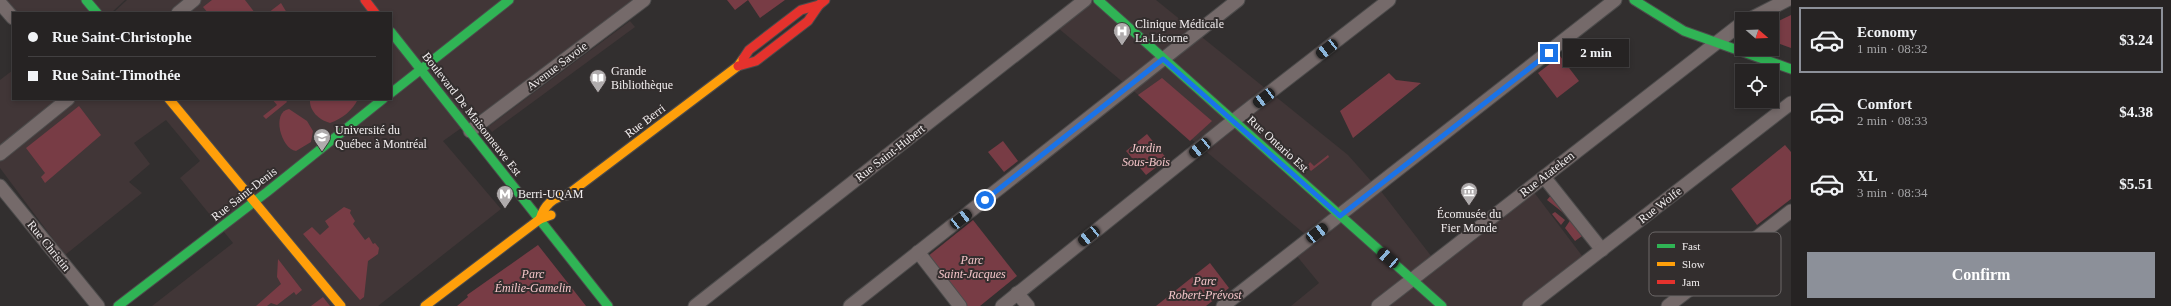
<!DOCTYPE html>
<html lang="en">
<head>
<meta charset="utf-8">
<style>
	:root { --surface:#262323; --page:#2e2b2b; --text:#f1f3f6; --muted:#a4a4a6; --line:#424041; --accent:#8c9099 }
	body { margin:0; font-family:"Times New Roman",serif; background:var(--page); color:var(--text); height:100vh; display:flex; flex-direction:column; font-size:15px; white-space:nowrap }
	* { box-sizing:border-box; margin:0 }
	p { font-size:13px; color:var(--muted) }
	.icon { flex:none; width:22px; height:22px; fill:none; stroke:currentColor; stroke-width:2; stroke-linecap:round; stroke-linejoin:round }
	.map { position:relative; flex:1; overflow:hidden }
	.sheet { display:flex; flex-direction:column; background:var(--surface); width:380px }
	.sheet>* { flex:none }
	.banner { position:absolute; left:12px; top:12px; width:380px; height:88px; border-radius:0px; box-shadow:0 2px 6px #0003,0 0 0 1px var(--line); display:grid; align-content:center; height:88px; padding:0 16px; background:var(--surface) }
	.needle { width:26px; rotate:109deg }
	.controls { position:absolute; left:1735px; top:12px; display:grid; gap:8px }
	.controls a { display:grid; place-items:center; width:44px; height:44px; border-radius:0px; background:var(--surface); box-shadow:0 2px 6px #0003,0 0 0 1px var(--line); font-size:20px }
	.end { position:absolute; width:18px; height:18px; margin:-9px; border:5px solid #1a73e8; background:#fff; box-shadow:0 0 0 2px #fff }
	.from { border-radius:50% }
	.bubble { position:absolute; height:28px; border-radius:0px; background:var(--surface); box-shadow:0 2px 6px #0003,0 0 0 1px var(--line); font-size:13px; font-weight:700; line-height:28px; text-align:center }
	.car { position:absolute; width:12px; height:24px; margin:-12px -6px; border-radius:5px; box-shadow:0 0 3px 1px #0007; background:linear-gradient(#222 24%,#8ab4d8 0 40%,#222 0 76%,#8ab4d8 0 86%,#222 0) }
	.banner b { display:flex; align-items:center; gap:14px; height:38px; font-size:15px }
	.banner b+b { border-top:1px solid var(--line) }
	.banner i { width:10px; height:10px; background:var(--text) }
	ul { padding:7px 0 0; list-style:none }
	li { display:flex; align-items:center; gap:12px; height:66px; margin:0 8px 6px; padding:0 8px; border:2px solid transparent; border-radius:0px }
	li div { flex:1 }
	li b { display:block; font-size:15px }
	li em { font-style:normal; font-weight:700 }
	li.active { border-color:var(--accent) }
	li>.icon { width:36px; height:36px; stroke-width:1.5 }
	.button { display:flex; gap:8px; margin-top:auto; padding:8px 16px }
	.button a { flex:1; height:46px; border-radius:0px; background:var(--accent); color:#fff; font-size:16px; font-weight:700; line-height:46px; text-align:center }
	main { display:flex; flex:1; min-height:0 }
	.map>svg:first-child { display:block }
	.built { fill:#413637 }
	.green { fill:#783c45 }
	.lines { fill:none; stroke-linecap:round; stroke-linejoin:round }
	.street-casing { stroke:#4c4b4b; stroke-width:15 }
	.fast-casing { stroke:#4c4b4b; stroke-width:11 }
	.slow-casing { stroke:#4c4b4b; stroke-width:11 }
	.jam-casing { stroke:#4c4b4b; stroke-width:11 }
	.street { stroke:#756a6a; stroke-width:13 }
	.fast { stroke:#30b455; stroke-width:9 }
	.slow { stroke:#ff9f0a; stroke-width:9 }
	.jam { stroke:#e5322d; stroke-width:9 }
	.route { stroke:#1a73e8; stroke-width:5 }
	.labels { text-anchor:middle; stroke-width:4; stroke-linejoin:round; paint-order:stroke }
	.poi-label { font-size:12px; fill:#f2eeef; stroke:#332e2e; text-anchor:start }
	.street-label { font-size:12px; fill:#f2eeef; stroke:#332e2e }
	.park-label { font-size:12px; font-style:italic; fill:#f6c6ca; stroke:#332e2e }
	.key { fill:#332e2e; stroke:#6c6868; stroke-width:1 }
	.key-label { font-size:11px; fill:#f2eeef }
</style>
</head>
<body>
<main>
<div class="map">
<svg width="1791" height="306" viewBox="0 0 1791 306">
	<rect width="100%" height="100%" fill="#322f2f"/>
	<g class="built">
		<path d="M0,0H125L111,13H13Z"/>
		<path d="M127,0H633L508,95L443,141L501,209L378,306H152L233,243L180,178L200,161L166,120L134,143L150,164L129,182L142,193L65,255L0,168V80L13,70V99H391V13H113Z"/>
		<path d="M1095,0H1156L1348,155L1372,182L1306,235L1058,28Z"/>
		<path d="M630,21L635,27L492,132L488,127Z"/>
		<path d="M1530,187L1586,261L1528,306H1291L1319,283L1296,255L1380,190L1435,261Z"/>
	</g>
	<g class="green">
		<path d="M212,0H245L255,13H208L203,7Z"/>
		<path d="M727,0H785L760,18L748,0L735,10Z"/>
		<path d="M281,3L287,13H268Z"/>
		<path d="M1791,15V48L1772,41V24Z"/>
		<path d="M1560,56L1579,81L1557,98L1538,73Z"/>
		<path d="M1389,73L1396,80L1421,83L1353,138L1340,111Z"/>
		<path d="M1162,78L1212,121L1190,141L1138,95Z"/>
		<path d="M272,99H285L287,102L266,119L263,116L277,105Z"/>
		<path d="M310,99H358C353,110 342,119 330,123C319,120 309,111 310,99Z"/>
		<path d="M79,106L101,135L45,183L41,177L45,173L26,148Z"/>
		<path d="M289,109L307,121L313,131L311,142L296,151C281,149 271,112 289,109Z"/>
		<path d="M1147,134L1167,159L1146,175L1126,151Z"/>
		<path d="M1003,141L1018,161L1004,172L988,152Z"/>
		<path d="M1785,145L1791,152V199L1757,225L1731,189Z"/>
		<path d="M1328,155L1329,157L1311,171L1307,167L1310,162L1314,166Z"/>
		<path d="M1552,194L1585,234L1575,241L1565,228L1571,219L1547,200Z"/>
		<path d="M344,207L351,210L350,213L355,221L353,224L365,240L369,237L373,244L375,243L379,248L378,254L368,261L364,297L360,300L303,234L312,227L320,235L329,227L325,221Z"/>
		<path d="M1555,212L1565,220L1561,225L1552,214Z"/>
		<path d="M973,220L1017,276L980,306H965L927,257Z"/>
		<path d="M538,245L586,306H457L468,297L467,295Z"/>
		<path d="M278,259L302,290L296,295L294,292L277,305L271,303L267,306H256L281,284L277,277Z"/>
		<path d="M1210,263L1229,288L1206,306H1156Z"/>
		<path d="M323,297L330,306H311Z"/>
	</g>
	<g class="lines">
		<defs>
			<g id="street">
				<path d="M0,3L13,18"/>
				<path d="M178,13L194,0"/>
				<path d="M1750,19L1787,0"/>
				<path d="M470,131L644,0"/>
				<path d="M0,154L68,99"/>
				<path d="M1544,177L1602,250"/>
				<path d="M0,186L98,306"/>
				<path d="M918,252L960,306"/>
				<path d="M1017,293L1028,306"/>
				<path d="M695,306L1085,0"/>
				<path d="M850,306L1238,0"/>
				<path d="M1002,306L1224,128L1389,0"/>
				<path d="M1223,306L1615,0"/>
				<path d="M1378,306L1742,23"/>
				<path d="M1529,306L1791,103"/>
				<path d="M1668,306L1791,211"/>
			</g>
			<g id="fast">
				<path d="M86,0L97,13"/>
				<path d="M1098,0L1442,306"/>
				<path d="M1634,0L1684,31L1791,69"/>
				<path d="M391,32L608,306"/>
				<path d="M391,93L509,0"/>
				<path d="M118,306L267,192L383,99"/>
			</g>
			<g id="slow">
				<path d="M169,99L341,306"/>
				<path d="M540,219C544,206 553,197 567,195L738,66L743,59"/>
				<path d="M425,306L540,219L551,215"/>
			</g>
			<g id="jam">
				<path d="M365,0L375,13"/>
				<path d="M743,59L749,50L801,10L819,5L825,0"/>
				<path d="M738,66L756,61L808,21L819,5"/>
			</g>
		</defs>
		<use href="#street" class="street-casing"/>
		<use href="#fast" class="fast-casing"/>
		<use href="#slow" class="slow-casing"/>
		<use href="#jam" class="jam-casing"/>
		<use href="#street" class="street"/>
		<use href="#fast" class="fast"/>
		<use href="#slow" class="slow"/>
		<use href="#jam" class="jam"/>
	</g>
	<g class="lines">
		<path class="route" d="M985,200L1163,59L1340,216L1549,53"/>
	</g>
	<defs>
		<symbol id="hospital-pin" viewBox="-11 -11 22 30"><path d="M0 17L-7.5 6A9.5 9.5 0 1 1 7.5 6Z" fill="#afabac" stroke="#332e2e"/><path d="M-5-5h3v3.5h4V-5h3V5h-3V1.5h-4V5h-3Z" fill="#fff"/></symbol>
		<symbol id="library-pin" viewBox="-11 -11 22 30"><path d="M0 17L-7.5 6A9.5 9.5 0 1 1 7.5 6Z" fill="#afabac" stroke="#332e2e"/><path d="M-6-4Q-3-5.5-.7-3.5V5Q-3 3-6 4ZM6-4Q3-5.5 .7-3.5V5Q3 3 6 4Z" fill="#fff"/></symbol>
		<symbol id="university-pin" viewBox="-11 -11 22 30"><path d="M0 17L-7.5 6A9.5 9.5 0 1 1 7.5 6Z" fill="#afabac" stroke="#332e2e"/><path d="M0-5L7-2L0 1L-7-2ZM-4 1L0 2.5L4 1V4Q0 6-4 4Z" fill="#fff"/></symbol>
		<symbol id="museum-pin" viewBox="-11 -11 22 30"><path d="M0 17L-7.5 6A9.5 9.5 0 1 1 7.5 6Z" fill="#afabac" stroke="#332e2e"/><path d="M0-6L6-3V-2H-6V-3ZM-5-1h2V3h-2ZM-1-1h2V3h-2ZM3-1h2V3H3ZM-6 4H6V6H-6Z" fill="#fff"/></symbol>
		<symbol id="metro-pin" viewBox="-11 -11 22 30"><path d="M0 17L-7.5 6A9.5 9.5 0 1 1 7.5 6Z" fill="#afabac" stroke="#332e2e"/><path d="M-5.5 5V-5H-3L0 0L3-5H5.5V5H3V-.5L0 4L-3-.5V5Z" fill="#fff"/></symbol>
	</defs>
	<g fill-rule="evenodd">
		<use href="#hospital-pin" x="1112" y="21" width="20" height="27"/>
		<use href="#library-pin" x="588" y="68" width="20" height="27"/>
		<use href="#university-pin" x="312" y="127" width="20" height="27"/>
		<use href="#museum-pin" x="1459" y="181" width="20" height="27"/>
		<use href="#metro-pin" x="495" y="184" width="20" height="27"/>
	</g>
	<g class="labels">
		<g class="poi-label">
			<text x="1135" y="28">Clinique Médicale<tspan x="1135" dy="14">La Licorne</tspan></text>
			<text x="611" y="75">Grande<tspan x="611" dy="14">Bibliothèque</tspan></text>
			<text x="335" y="134">Université du<tspan x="335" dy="14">Québec à Montréal</tspan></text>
			<text x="518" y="198">Berri-UQAM</text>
			<text x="1469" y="218" text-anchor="middle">Écomusée du<tspan x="1469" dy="14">Fier Monde</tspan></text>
		</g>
		<g class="street-label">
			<text transform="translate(557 66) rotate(-37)" y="4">Avenue Savoie</text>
			<text transform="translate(472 114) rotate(52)" y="4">Boulevard De Maisonneuve Est</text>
			<text transform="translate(645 121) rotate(-37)" y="4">Rue Berri</text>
			<text transform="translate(1278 144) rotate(42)" y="4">Rue Ontario Est</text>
			<text transform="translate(890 153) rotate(-38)" y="4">Rue Saint-Hubert</text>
			<text transform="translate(1547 174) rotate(-38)" y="4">Rue Atateken</text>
			<text transform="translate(244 194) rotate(-38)" y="4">Rue Saint-Denis</text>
			<text transform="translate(1660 205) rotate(-38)" y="4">Rue Wolfe</text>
			<text transform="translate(49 246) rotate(51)" y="4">Rue Christin</text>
		</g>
		<g class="park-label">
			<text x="1146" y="152">Jardin<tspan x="1146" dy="14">Sous-Bois</tspan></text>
			<text x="972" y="264">Parc<tspan x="972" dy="14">Saint-Jacques</tspan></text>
			<text x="533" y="278">Parc<tspan x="533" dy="14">Émilie-Gamelin</tspan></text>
			<text x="1205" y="285">Parc<tspan x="1205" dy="14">Robert-Prévost</tspan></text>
		</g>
	</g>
	<rect x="1649" y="232" width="132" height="64" rx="6" class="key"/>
	<rect x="1657" y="244" width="18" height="4" fill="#30b455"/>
	<rect x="1657" y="262" width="18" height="4" fill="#ff9f0a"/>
	<rect x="1657" y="280" width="18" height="4" fill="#e5322d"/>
	<g class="key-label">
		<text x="1682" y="250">Fast</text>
		<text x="1682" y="268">Slow</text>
		<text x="1682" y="286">Jam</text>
	</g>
</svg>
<div class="controls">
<a><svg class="needle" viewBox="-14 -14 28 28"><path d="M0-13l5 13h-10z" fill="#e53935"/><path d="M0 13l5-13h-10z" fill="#a4a4a6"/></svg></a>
<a><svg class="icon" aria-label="locate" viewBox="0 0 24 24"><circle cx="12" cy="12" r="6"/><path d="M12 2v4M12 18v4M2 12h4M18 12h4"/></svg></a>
</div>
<i class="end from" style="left:985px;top:200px"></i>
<i class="end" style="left:1549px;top:53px"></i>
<div class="bubble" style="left:1563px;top:39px;width:66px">2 min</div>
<i class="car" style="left:1327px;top:49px;rotate:232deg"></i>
<i class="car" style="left:1264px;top:98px;rotate:233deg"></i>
<i class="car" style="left:1200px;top:148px;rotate:231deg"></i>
<i class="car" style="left:961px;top:219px;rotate:52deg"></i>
<i class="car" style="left:1317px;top:233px;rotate:52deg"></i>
<i class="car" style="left:1089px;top:236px;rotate:231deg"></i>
<i class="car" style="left:1388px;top:258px;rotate:311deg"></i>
<div class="banner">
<b><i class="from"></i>Rue Saint-Christophe</b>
<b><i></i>Rue Saint-Timothée</b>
</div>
</div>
<section class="sheet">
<ul>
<li class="active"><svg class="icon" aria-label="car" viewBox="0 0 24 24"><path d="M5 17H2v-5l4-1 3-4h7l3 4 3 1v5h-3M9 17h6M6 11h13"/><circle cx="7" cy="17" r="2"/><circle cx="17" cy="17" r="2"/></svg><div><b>Economy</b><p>1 min · 08:32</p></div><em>$3.24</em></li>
<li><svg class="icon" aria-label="car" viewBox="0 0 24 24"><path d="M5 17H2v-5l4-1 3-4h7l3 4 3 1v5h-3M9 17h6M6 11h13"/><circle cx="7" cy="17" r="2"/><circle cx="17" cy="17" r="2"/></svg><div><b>Comfort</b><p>2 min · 08:33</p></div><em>$4.38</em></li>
<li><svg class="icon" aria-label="car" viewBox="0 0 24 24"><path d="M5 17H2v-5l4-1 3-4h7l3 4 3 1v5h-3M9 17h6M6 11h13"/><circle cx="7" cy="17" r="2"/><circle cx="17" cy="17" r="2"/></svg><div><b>XL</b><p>3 min · 08:34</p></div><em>$5.51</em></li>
</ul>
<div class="button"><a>Confirm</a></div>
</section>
</main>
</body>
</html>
